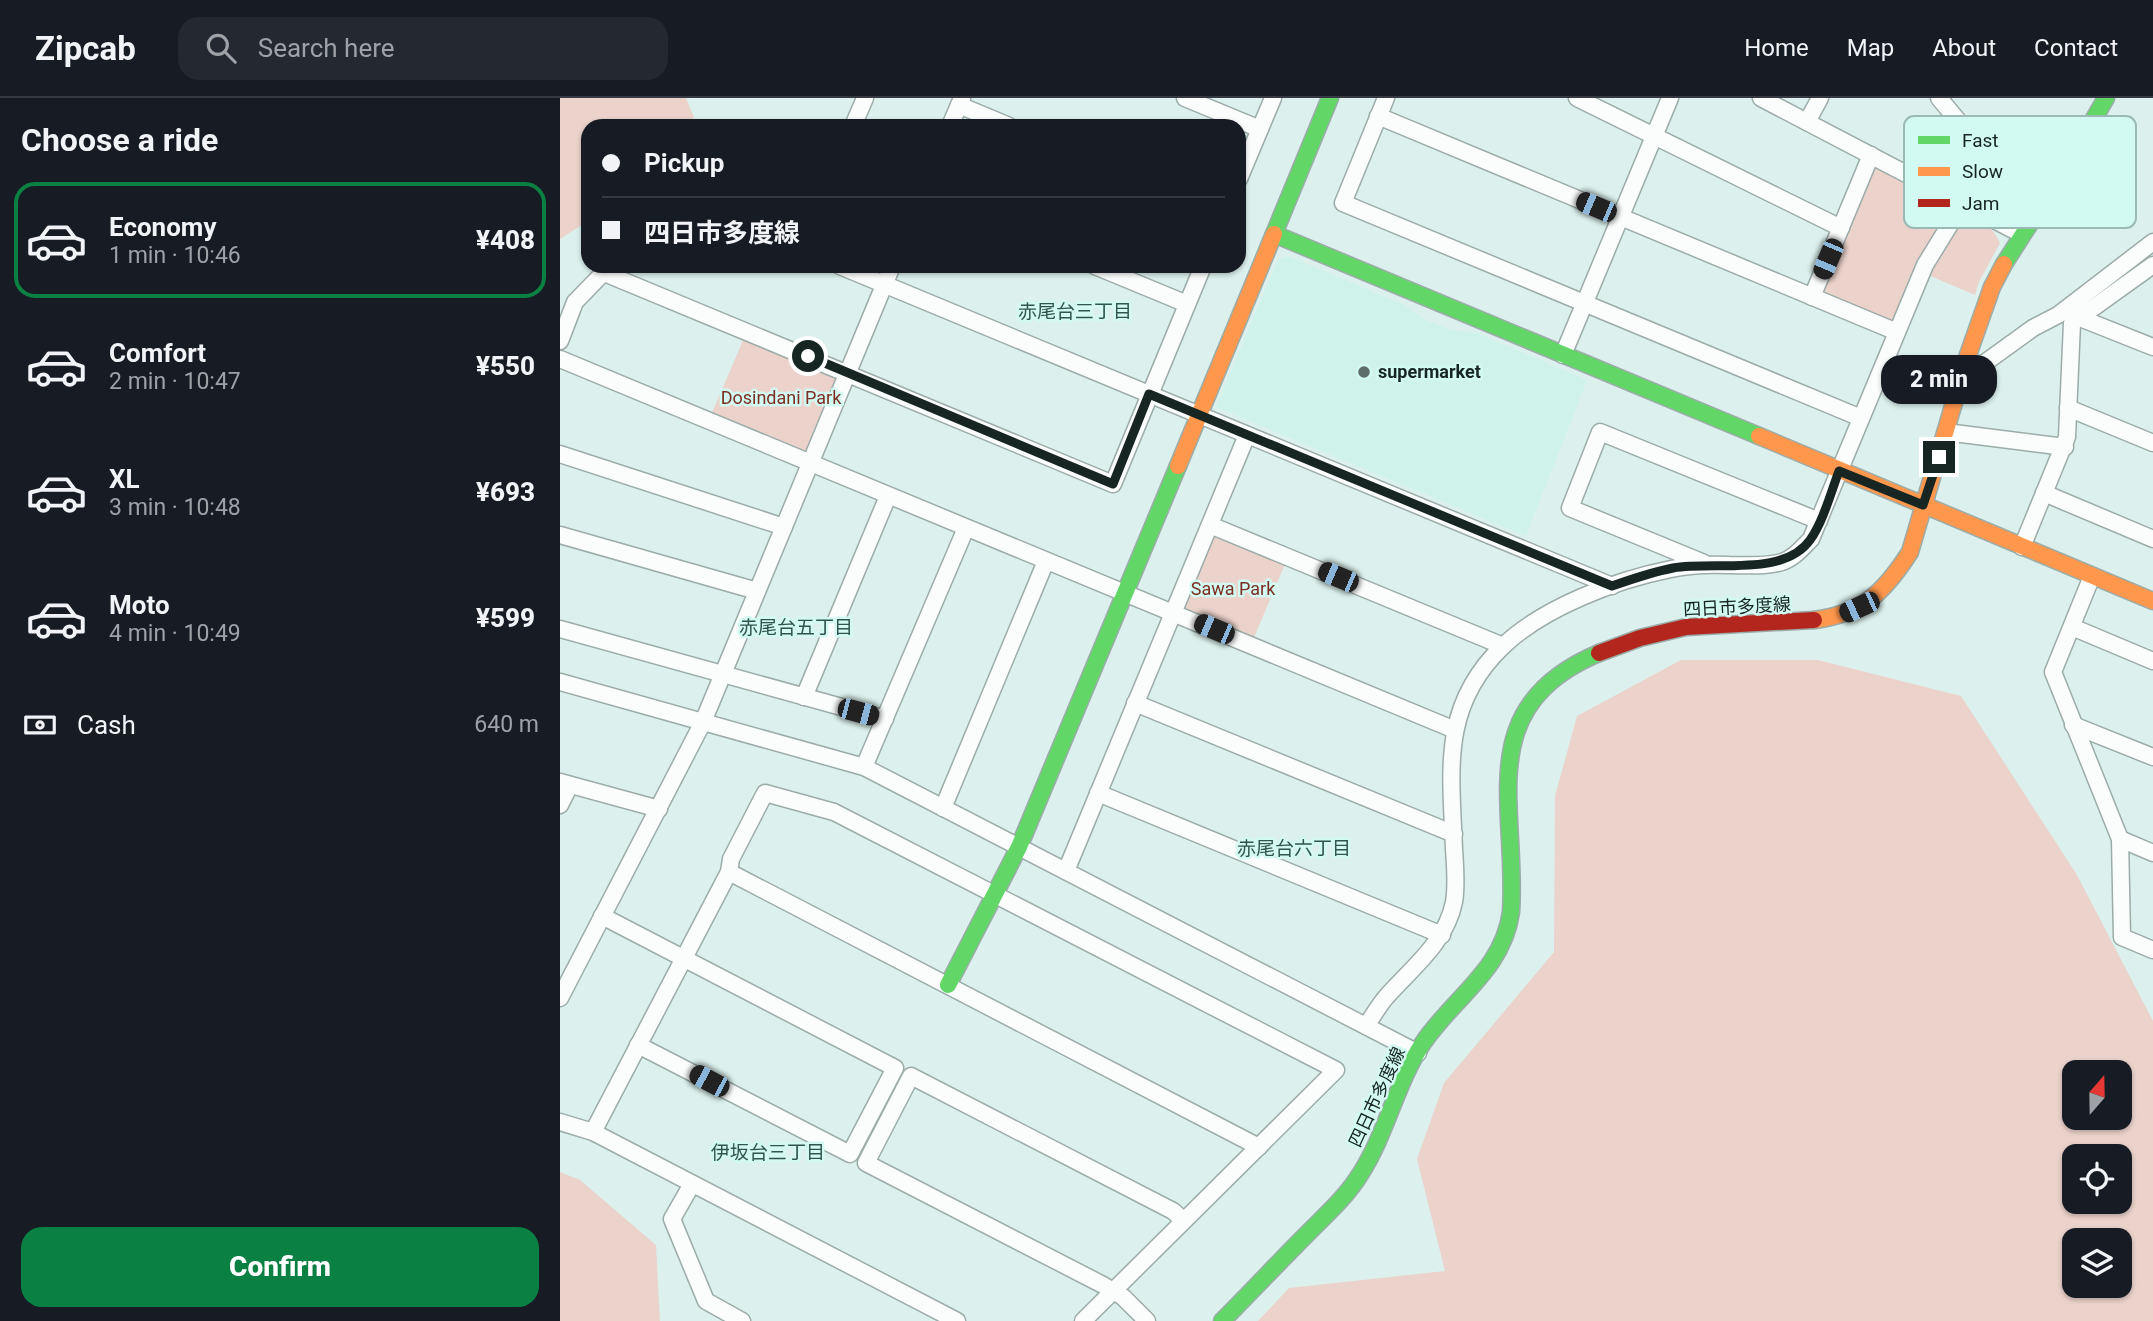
<!DOCTYPE html>
<html lang="en">
<head>
<meta charset="utf-8">
<style>
	:root { --surface:#171b24; --page:#242831; --text:#f1f3f6; --muted:#9ea1a6; --line:#363941; --accent:#0b8043 }
	body { margin:0; font-family:Roboto,"Noto Sans JP",sans-serif; background:var(--page); color:var(--text); height:100vh; display:flex; flex-direction:column; font-size:26px; white-space:nowrap }
	* { box-sizing:border-box; margin:0 }
	p { font-size:23px; color:var(--muted) }
	.icon { flex:none; width:38px; height:38px; fill:none; stroke:currentColor; stroke-width:2; stroke-linecap:round; stroke-linejoin:round }
	.map { position:relative; flex:1; overflow:hidden }
	.panel { display:flex; flex-direction:column; background:var(--surface); width:560px }
	.panel>* { flex:none }
	.banner { position:absolute; left:21px; top:21px; width:665px; height:154px; border-radius:21px; box-shadow:0 2px 5px #0004; display:grid; align-content:center; height:154px; padding:0 21px; background:var(--surface) }
	.needle { width:46px; rotate:20deg }
	.fabs { position:absolute; left:1502px; top:962px; display:grid; gap:14px }
	.fabs a { display:grid; place-items:center; width:70px; height:70px; border-radius:14px; background:var(--surface); box-shadow:0 2px 5px #0004; font-size:35px }
	.end { position:absolute; width:32px; height:32px; margin:-16px; border:9px solid #172623; background:#fff; box-shadow:0 0 0 4px #fff }
	.from { border-radius:50% }
	.bubble { position:absolute; height:49px; border-radius:21px; background:var(--surface); box-shadow:0 2px 5px #0004; font-size:23px; font-weight:800; line-height:49px; text-align:center }
	.car { position:absolute; width:21px; height:42px; margin:-21px -10px; border-radius:9px; box-shadow:0 0 5px 2px #0007; background:linear-gradient(#222 24%,#8ab4d8 0 40%,#222 0 76%,#8ab4d8 0 86%,#222 0) }
	.banner b { display:flex; align-items:center; gap:24px; height:66px; font-size:26px }
	.banner b+b { border-top:2px solid var(--line) }
	.banner i { width:18px; height:18px; background:var(--text) }
	ul { padding:0; list-style:none }
	li { display:flex; align-items:center; gap:21px; height:116px; margin:0 14px 10px; padding:0 7px; border:4px solid transparent; border-radius:21px }
	li div { flex:1 }
	li b { display:block; font-size:26px }
	li em { font-style:normal; font-weight:800 }
	li.selected { border-color:var(--accent) }
	li>.icon { width:63px; height:63px; stroke-width:1.5 }
	h2 { padding:0 21px; font-size:32px; line-height:84px }
	.pay { display:flex; align-items:center; gap:18px; height:77px; padding:0 21px; font-size:26px }
	.pay p { margin-inline-start:auto }
	.cta { display:flex; gap:14px; margin-top:auto; padding:14px 21px }
	.cta a { flex:1; height:80px; border-radius:21px; background:var(--accent); color:#fff; font-size:28px; font-weight:800; line-height:80px; text-align:center }
	header { display:flex; align-items:center; gap:42px; box-sizing:border-box; height:98px; padding:0 35px; background:var(--surface); border-bottom:2px solid var(--line) }
	header strong { font-size:33px }
	nav { display:flex; gap:38px; margin-inline-start:auto; font-size:24px }
	.search { width:490px; height:63px; background:var(--page); display:flex; align-items:center; gap:18px; box-sizing:border-box; padding:0 24px; border-radius:21px; color:var(--muted); font-size:26px }
	main { display:flex; flex:1; min-height:0 }
	.map>svg:first-child { display:block }
	.built { fill:#cff3eb }
	.green { fill:#ebd3cb; fill-rule:evenodd }
	.lines { fill:none; stroke-linecap:round; stroke-linejoin:round }
	.street-casing { stroke:#9caca9; stroke-width:19 }
	.fast-casing { stroke:#9caca9; stroke-width:19 }
	.slow-casing { stroke:#9caca9; stroke-width:19 }
	.jam-casing { stroke:#9caca9; stroke-width:19 }
	.street { stroke:#fafdfc; stroke-width:16 }
	.fast { stroke:#63d668; stroke-width:16 }
	.slow { stroke:#ff974d; stroke-width:16 }
	.jam { stroke:#b3261e; stroke-width:16 }
	.route { stroke:#172623; stroke-width:9 }
	.poi-dot { fill:#5c6d6a; stroke:#d3faf2; stroke-width:2.5 }
	.labels { text-anchor:middle; stroke-width:5; stroke-linejoin:round; paint-order:stroke }
	.poi-label { font-size:18px; font-weight:bold; fill:#172623; stroke:#d3faf2; text-anchor:start }
	.park-label { font-size:18px; fill:#7c2e21; stroke:#d3faf2 }
	.street-label { font-size:18px; fill:#172623; stroke:#d3faf2 }
	.neighbourhood-label { font-size:19px; fill:#32544e; stroke:#d3faf2 }
	.key { fill:#d3faf2; stroke:#9bbab4; stroke-width:2 }
	.key-label { font-size:19px; fill:#172623 }
</style>
</head>
<body>
<header>
<strong>Zipcab</strong>
<div class="search"><svg class="icon" aria-label="search" viewBox="0 0 24 24"><circle cx="10" cy="10" r="6"/><path d="M15 15l6 6"/></svg>Search here</div>
<nav><a>Home</a><a>Map</a><a>About</a><a>Contact</a></nav>
</header>
<main>
<section class="panel">
<h2>Choose a ride</h2>
<ul>
<li class="selected"><svg class="icon" aria-label="car" viewBox="0 0 24 24"><path d="M5 17H2v-5l4-1 3-4h7l3 4 3 1v5h-3M9 17h6M6 11h13"/><circle cx="7" cy="17" r="2"/><circle cx="17" cy="17" r="2"/></svg><div><b>Economy</b><p>1 min · 10:46</p></div><em>¥408</em></li>
<li><svg class="icon" aria-label="car" viewBox="0 0 24 24"><path d="M5 17H2v-5l4-1 3-4h7l3 4 3 1v5h-3M9 17h6M6 11h13"/><circle cx="7" cy="17" r="2"/><circle cx="17" cy="17" r="2"/></svg><div><b>Comfort</b><p>2 min · 10:47</p></div><em>¥550</em></li>
<li><svg class="icon" aria-label="car" viewBox="0 0 24 24"><path d="M5 17H2v-5l4-1 3-4h7l3 4 3 1v5h-3M9 17h6M6 11h13"/><circle cx="7" cy="17" r="2"/><circle cx="17" cy="17" r="2"/></svg><div><b>XL</b><p>3 min · 10:48</p></div><em>¥693</em></li>
<li><svg class="icon" aria-label="car" viewBox="0 0 24 24"><path d="M5 17H2v-5l4-1 3-4h7l3 4 3 1v5h-3M9 17h6M6 11h13"/><circle cx="7" cy="17" r="2"/><circle cx="17" cy="17" r="2"/></svg><div><b>Moto</b><p>4 min · 10:49</p></div><em>¥599</em></li>
</ul>
<div class="pay"><svg class="icon" aria-label="cash" viewBox="0 0 24 24"><path d="M3 7h18v10H3z"/><circle cx="12" cy="12" r="2"/></svg>Cash<p>640 m</p></div>
<div class="cta"><a>Confirm</a></div>
</section>
<div class="map">
<svg width="1593" height="1223" viewBox="0 0 1593 1223">
	<rect width="100%" height="100%" fill="#dcf1ed"/>
	<path class="built" d="M728,158L845,207L861,220L892,232L917,235L1027,282L966,438L656,309L718,161Z"/>
	<g class="green">
		<path d="M0,0H126L134,19L126,28H28V123L0,141Z"/>
		<path d="M1320,69L1390,106L1391,112L1336,222L1328,224L1265,197L1262,191L1312,71Z"/>
		<path d="M1404,118C1422,118 1433,130 1440,145L1419,184L1415,197L1368,177L1370,170Z"/>
		<path d="M184,240L275,277L278,283L248,353L242,355L151,317Z"/>
		<path d="M658,436L726,464L693,542L625,513L623,509L653,438Z"/>
		<path d="M1121,562H1258L1401,598L1517,777L1593,923V1223H698L729,1190L885,1173L857,1061L884,985L994,854L995,698L1017,618ZM1514,975H1559V1020H1514ZM1514,1059H1559V1104H1514ZM1514,1143H1559V1188H1514Z"/>
		<path d="M0,1074L20,1082L96,1147L100,1223H0Z"/>
	</g>
	<g class="lines">
		<defs>
			<g id="street">
				<path d="M625,0L700,31"/>
				<path d="M826,0L783,105L1301,320"/>
				<path d="M1017,0L1281,130"/>
				<path d="M1201,0L1461,136"/>
				<path d="M399,7L449,28"/>
				<path d="M818,18L1337,234"/>
				<path d="M1247,24L1260,0"/>
				<path d="M293,28L305,0"/>
				<path d="M390,28L402,0"/>
				<path d="M679,81L713,0"/>
				<path d="M280,168L1052,488"/>
				<path d="M535,168L627,206"/>
				<path d="M42,174L553,386L643,168"/>
				<path d="M1252,199L1311,57"/>
				<path d="M1520,220L1593,249"/>
				<path d="M0,243L15,204L50,168"/>
				<path d="M1003,257L1110,0"/>
				<path d="M0,261L895,632"/>
				<path d="M1403,273L1426,264L1473,230L1498,217L1593,144"/>
				<path d="M1508,310L1593,345"/>
				<path d="M1386,334L1505,349"/>
				<path d="M0,356L224,429"/>
				<path d="M1484,395L1593,441"/>
				<path d="M650,427L943,548"/>
				<path d="M0,437L197,493"/>
				<path d="M1462,449L1507,339L1512,225L1593,167"/>
				<path d="M1144,465L1010,410L1040,334L1259,423"/>
				<path d="M1532,478L1493,574L1560,741L1562,839L1593,852"/>
				<path d="M1512,529L1593,563"/>
				<path d="M0,531L325,621"/>
				<path d="M0,584L304,669L858,955"/>
				<path d="M244,599L328,398"/>
				<path d="M575,605L894,736"/>
				<path d="M1513,627L1593,659"/>
				<path d="M304,669L406,430"/>
				<path d="M0,684L99,711"/>
				<path d="M538,695L882,837"/>
				<path d="M0,707L10,687"/>
				<path d="M383,710L486,463"/>
				<path d="M1560,741L1593,755"/>
				<path d="M506,773L687,337"/>
				<path d="M169,774L699,1049"/>
				<path d="M42,818L335,970L290,1056L78,947"/>
				<path d="M0,900L143,624L332,168"/>
				<path d="M806,928C813,918 819,907 827,898C853,869 886,844 894,804C897,787 895,768 894,751C891,673 880,608 943,548C984,509 1056,482 1111,471C1130,467 1149,466 1169,467C1186,467 1205,469 1222,464C1234,460 1242,450 1251,441L1365,167L1440,45L1405,31L1379,0"/>
				<path d="M0,1024L33,1034L397,1223"/>
				<path d="M33,1034L169,774L171,761L205,695L274,714L776,972L523,1223"/>
				<path d="M132,1086L112,1121L146,1203L182,1223"/>
				<path d="M587,1223L563,1199L543,1187L306,1065L351,978L613,1113L623,1122"/>
			</g>
			<g id="fast">
				<path d="M770,0L714,136L1199,338"/>
				<path d="M1444,166L1505,71L1546,0"/>
				<path d="M388,887L459,749L618,368"/>
				<path d="M662,1223C691,1194 719,1164 748,1135C767,1116 787,1098 801,1075C827,1034 836,985 863,945C894,899 943,872 951,814C958,707 911,609 1039,555"/>
			</g>
			<g id="slow">
				<path d="M1199,338L1593,503"/>
				<path d="M618,368L714,136"/>
				<path d="M1254,522C1303,516 1325,493 1350,454L1408,257L1432,189L1444,166"/>
			</g>
			<path id="jam" d="M1039,555L1080,540L1126,529L1254,522"/>
		</defs>
		<use href="#street" class="street-casing"/>
		<use href="#fast" class="fast-casing"/>
		<use href="#slow" class="slow-casing"/>
		<use href="#jam" class="jam-casing"/>
		<use href="#street" class="street"/>
		<use href="#fast" class="fast"/>
		<use href="#slow" class="slow"/>
		<use href="#jam" class="jam"/>
	</g>
	<g class="lines">
		<path class="route" d="M248,258L553,386L589,296L1052,488C1072,481 1092,474 1113,470C1155,463 1224,479 1250,442C1263,424 1271,394 1279,373L1363,407L1379,359"/>
	</g>
	<circle class="poi-dot" cx="804" cy="274" r="7"/>
	<g class="labels">
		<g class="poi-label">
			<text x="818" y="280">supermarket</text>
		</g>
		<g class="park-label">
			<text x="221" y="306">Dosindani Park</text>
			<text x="673" y="497">Sawa Park</text>
		</g>
		<g class="street-label">
			<text transform="translate(1177 509) rotate(-3)" y="6">四日市多度線</text>
			<text transform="translate(817 999) rotate(-65)" y="6">四日市多度線</text>
		</g>
		<g class="neighbourhood-label">
			<text x="515" y="220">赤尾台三丁目</text>
			<text x="236" y="536">赤尾台五丁目</text>
			<text x="734" y="757">赤尾台六丁目</text>
			<text x="208" y="1061">伊坂台三丁目</text>
		</g>
	</g>
	<rect x="1344" y="18" width="232" height="112" rx="10" class="key"/>
	<rect x="1358" y="38" width="32" height="8" fill="#63d668"/>
	<rect x="1358" y="69" width="32" height="9" fill="#ff974d"/>
	<rect x="1358" y="101" width="32" height="8" fill="#b3261e"/>
	<g class="key-label">
		<text x="1402" y="49">Fast</text>
		<text x="1402" y="80">Slow</text>
		<text x="1402" y="112">Jam</text>
	</g>
</svg>
<div class="fabs">
<a><svg class="needle" viewBox="-14 -14 28 28"><path d="M0-13l5 13h-10z" fill="#e53935"/><path d="M0 13l5-13h-10z" fill="#9ea1a6"/></svg></a>
<a><svg class="icon" aria-label="locate" viewBox="0 0 24 24"><circle cx="12" cy="12" r="6"/><path d="M12 2v4M12 18v4M2 12h4M18 12h4"/></svg></a>
<a><svg class="icon" aria-label="layers" viewBox="0 0 24 24"><path d="M12 4l9 5-9 5-9-5zM3 14l9 5 9-5"/></svg></a>
</div>
<i class="end from" style="left:248px;top:258px"></i>
<i class="end" style="left:1379px;top:359px"></i>
<div class="bubble" style="left:1321px;top:257px;width:116px">2 min</div>
<i class="car" style="left:1036px;top:109px;rotate:293deg"></i>
<i class="car" style="left:1268px;top:161px;rotate:203deg"></i>
<i class="car" style="left:778px;top:479px;rotate:293deg"></i>
<i class="car" style="left:1299px;top:509px;rotate:245deg"></i>
<i class="car" style="left:654px;top:531px;rotate:293deg"></i>
<i class="car" style="left:298px;top:614px;rotate:105deg"></i>
<i class="car" style="left:149px;top:983px;rotate:298deg"></i>
<div class="banner">
<b><i class="from"></i>Pickup</b>
<b><i></i>四日市多度線</b>
</div>
</div>
</main>
</body>
</html>
